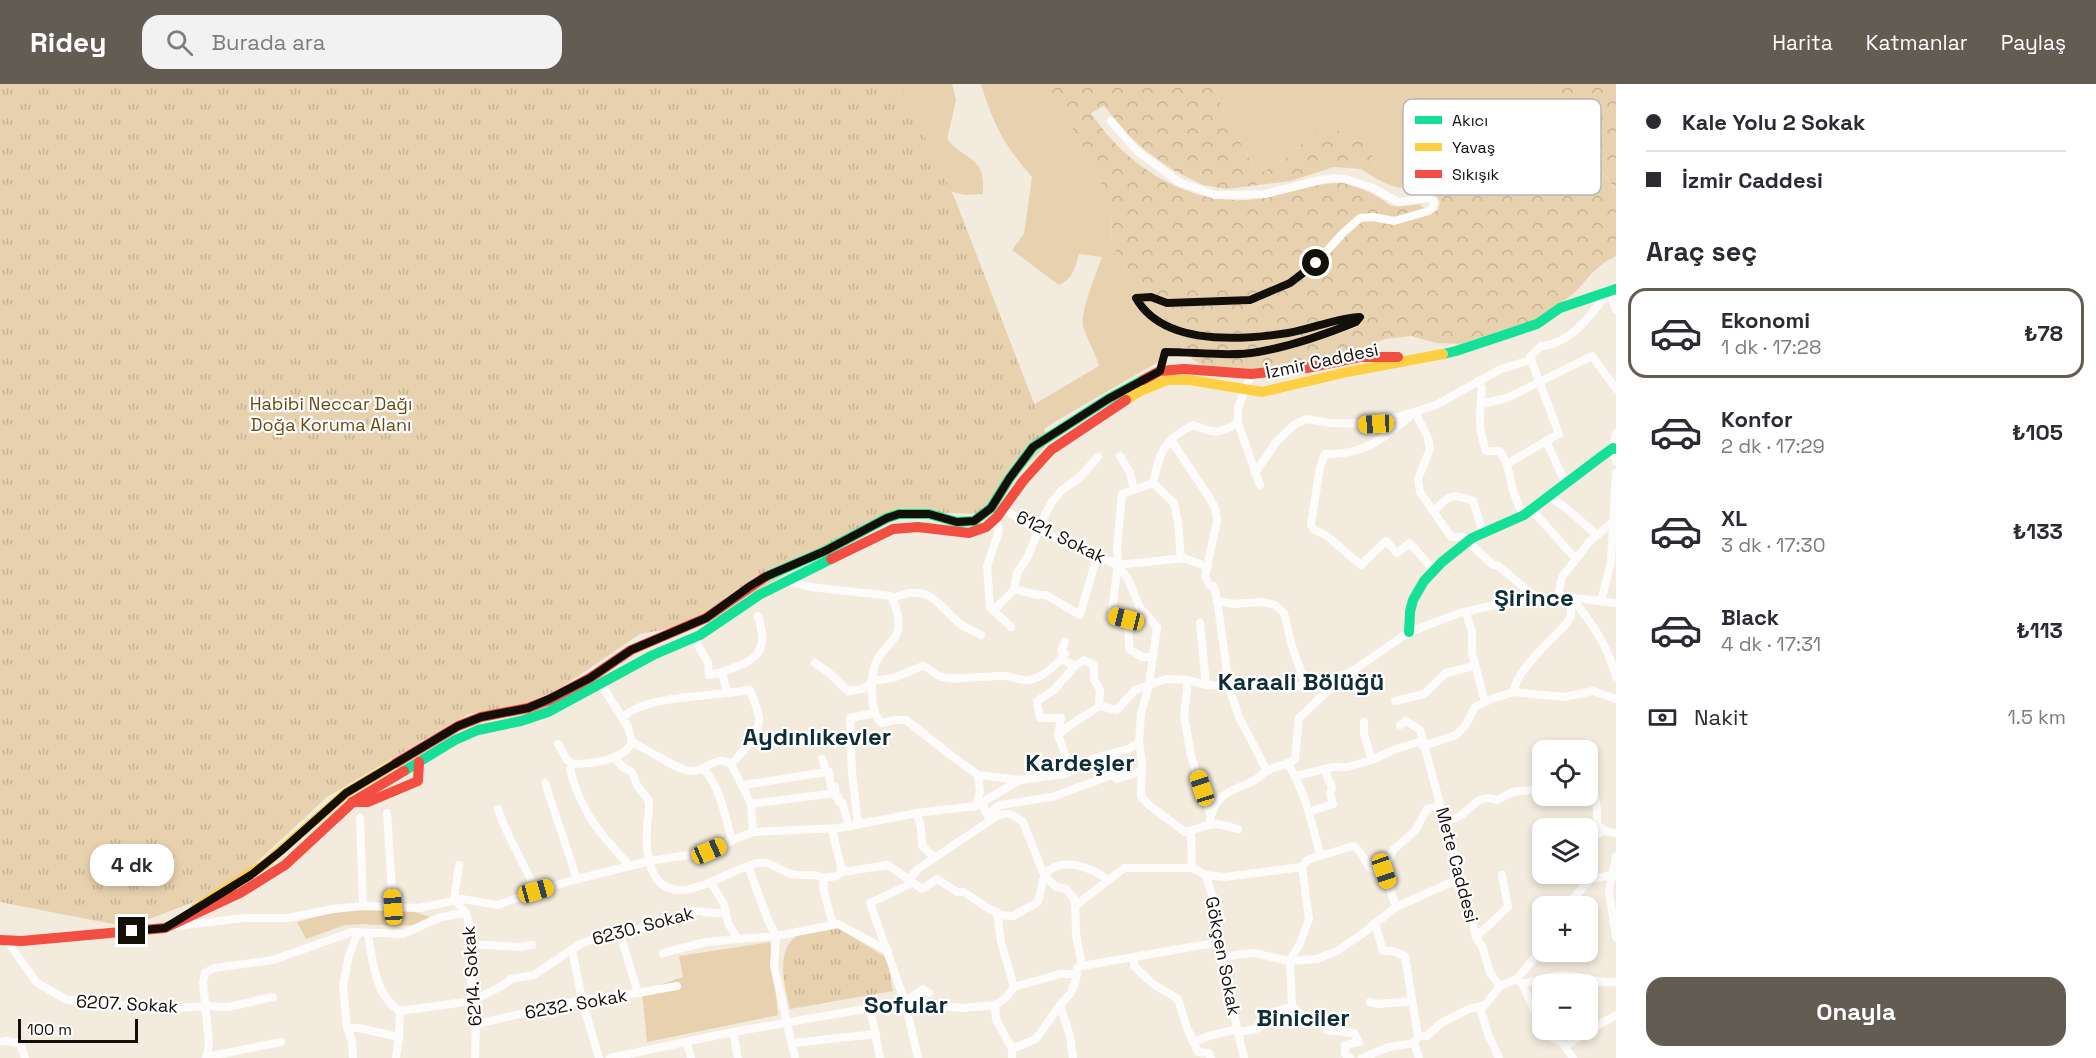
<!DOCTYPE html>
<html lang="tr">
<head>
<meta charset="utf-8">
<style>
	:root { --surface:#fff; --page:#f2f2f3; --text:#2b2b33; --muted:#7c7c81; --line:#e1e1e2; --accent:#625c53 }
	body { margin:0; font-family:"Space Grotesk",sans-serif; background:var(--page); color:var(--text); height:100vh; display:flex; flex-direction:column; font-size:22px; white-space:nowrap }
	* { box-sizing:border-box; margin:0 }
	p { font-size:20px; color:var(--muted) }
	.icon { flex:none; width:33px; height:33px; fill:none; stroke:currentColor; stroke-width:2; stroke-linecap:round; stroke-linejoin:round }
	.map { position:relative; flex:1; overflow:hidden }
	.panel { display:flex; flex-direction:column; background:var(--surface); width:480px }
	.panel>* { flex:none }
	.banner { display:grid; align-content:center; height:132px; padding:0 30px; background:var(--surface) }
	.buttons { position:absolute; left:1532px; top:656px; display:grid; gap:12px }
	.buttons a { display:grid; place-items:center; width:66px; height:66px; border-radius:12px; background:var(--surface); box-shadow:0 3px 9px #0003; font-size:30px }
	.scale { position:absolute; left:18px; bottom:15px; width:120px; box-sizing:border-box; padding-left:6px; border:3px solid #140f08; border-top:0; font-size:16px; line-height:21px; white-space:nowrap; color:#140f08; -webkit-text-stroke:4px #fff; paint-order:stroke }
	.end { position:absolute; width:27px; height:27px; margin:-14px; border:8px solid #140f08; background:#fff; box-shadow:0 0 0 3px #fff }
	.from { border-radius:50% }
	.bubble { position:absolute; height:42px; border-radius:18px; background:var(--surface); box-shadow:0 3px 9px #0003; font-size:20px; font-weight:600; line-height:42px; text-align:center }
	.car { position:absolute; width:18px; height:36px; margin:-18px -9px; border-radius:8px; box-shadow:0 0 4px 2px #0007; background:linear-gradient(#f5c518 24%,#345 0 40%,#f5c518 0 76%,#345 0 86%,#f5c518 0) }
	.banner b { display:flex; align-items:center; gap:21px; height:57px; font-size:22px }
	.banner b+b { border-top:2px solid var(--line) }
	.banner i { width:15px; height:15px; background:var(--text) }
	ul { padding:0; list-style:none }
	li { display:flex; align-items:center; gap:18px; height:90px; margin:0 12px 9px; padding:0 18px; border:3px solid transparent; border-radius:18px }
	li div { flex:1 }
	li b { display:block; font-size:22px }
	li em { font-style:normal; font-weight:600 }
	li.selected { border-color:var(--accent) }
	li>.icon { width:54px; height:54px; stroke-width:1.5 }
	h2 { padding:0 30px; font-size:27px; line-height:72px }
	.pay { display:flex; align-items:center; gap:15px; height:66px; padding:0 30px; font-size:22px }
	.pay p { margin-inline-start:auto }
	.action { display:flex; gap:12px; margin-top:auto; padding:12px 30px }
	.action a { flex:1; height:69px; border-radius:18px; background:var(--accent); color:#fff; font-size:24px; font-weight:600; line-height:69px; text-align:center }
	header { display:flex; align-items:center; gap:36px; box-sizing:border-box; height:84px; padding:0 30px; background:var(--accent); color:#fff }
	header strong { font-size:28px }
	nav { display:flex; gap:33px; margin-inline-start:auto; font-size:21px }
	.search { width:420px; height:54px; background:var(--page); display:flex; align-items:center; gap:15px; box-sizing:border-box; padding:0 21px; border-radius:18px; color:var(--muted); font-size:22px }
	main { display:flex; flex:1; min-height:0 }
	.map>svg:first-child { display:block }
	.grass { fill:#e8d1af }
	.forest { fill:url(#forest-crowns) }
	.park { fill:url(#park-tufts) }
	.lines { fill:none; stroke-linecap:round; stroke-linejoin:round }
	.street { stroke:#fdfcfa; stroke-width:8 }
	.fast { stroke:#16e098; stroke-width:10 }
	.slow { stroke:#ffcf43; stroke-width:10 }
	.jam { stroke:#f24e42; stroke-width:10 }
	.route { stroke:#140f08; stroke-width:8 }
	.labels { text-anchor:middle; stroke-width:4.5; stroke-linejoin:round; paint-order:stroke }
	.street-label { font-size:18px; fill:#140f08; stroke:#fff }
	.park-label { font-size:18px; fill:#694a15; stroke:#fff }
	.district-label { font-size:24px; font-weight:bold; fill:#0f2e37; stroke:#fff }
	.key { fill:#fff; stroke:#b8b7b5; stroke-width:1.5 }
	.key-label { font-size:16px; fill:#140f08 }
</style>
</head>
<body>
<header>
<strong>Ridey</strong>
<div class="search"><svg class="icon" aria-label="search" viewBox="0 0 24 24"><circle cx="10" cy="10" r="6"/><path d="M15 15l6 6"/></svg>Burada ara</div>
<nav><a>Harita</a><a>Katmanlar</a><a>Paylaş</a></nav>
</header>
<main>
<div class="map">
<svg width="1616" height="974" viewBox="0 0 1616 974">
	<defs>
		<pattern id="forest-crowns" width="20" height="18" patternUnits="userSpaceOnUse" patternTransform="scale(1.5)"><rect width="20" height="18" fill="#e8d1af"/><path d="M2 6a3 3 0 1 1 6 0M12 15a3 3 0 1 1 6 0" fill="none" stroke="#c6b295"/></pattern>
		<pattern id="park-tufts" width="24" height="20" patternUnits="userSpaceOnUse" patternTransform="scale(1.5)"><rect width="24" height="20" fill="#e8d1af"/><path d="M3 7l-1-3M5 7V3M7 7l1-3M15 17l-1-3M17 17v-4M19 17l1-3" fill="none" stroke="#c6b295"/></pattern>
	</defs>
	<rect width="100%" height="100%" fill="#f3ebde"/>
	<g class="grass">
		<path d="M779,0H952L956,16L947,55C967,79 986,71 983,110L965,111L934,103Z"/>
		<path d="M981,0H1044L1071,42L1108,113L1112,137L1111,159L1126,183L1152,209L1160,227L1184,263L1056,337L1027,357L979,353L1099,282C1095,268 1087,255 1083,242C1080,228 1097,188 1102,173L1079,170C1075,184 1073,195 1059,201L1012,166L1024,150L1032,93C1003,59 994,42 981,0Z"/>
		<path d="M1213,0H1542L1567,31L1588,67L1614,105L1592,103L1557,82L1534,60L1528,61L1516,72L1469,104L1456,102L1436,111L1425,104C1406,105 1394,105 1377,95L1372,70L1314,49L1281,78L1261,89L1255,86L1224,28Z"/>
		<path d="M363,824L415,828L430,833L413,841L398,842L362,840L345,841L306,855L297,838L338,827Z"/>
		<path d="M770,858L778,931L647,958L642,907L683,893L679,872Z"/>
	</g>
	<path class="forest" d="M1044,0H1213L1224,28L1255,86L1261,89L1281,78L1314,49L1340,47L1360,55L1372,70L1377,95L1361,85L1333,83L1291,97L1226,105L1203,101L1173,86L1147,68L1127,50L1104,22L1091,29C1126,83 1191,124 1257,115C1284,112 1311,99 1338,99C1352,99 1369,107 1381,115C1385,117 1388,121 1392,122C1401,123 1412,121 1420,120L1430,130L1438,126L1440,118L1436,111L1456,102L1469,104L1516,72L1528,61L1534,60L1557,82L1592,103L1614,104L1588,67L1567,31L1542,0H1616V172L1605,178L1592,189L1577,206L1547,232L1460,260L1437,259L1411,252L1385,255L1355,267L1314,278L1217,290L1192,275L1160,227L1152,209L1126,183L1111,159L1112,137L1108,113L1071,42Z"/>
	<g class="park">
		<path d="M0,0H899L955,115L1049,358L1008,400L989,430L894,428L700,539L640,550L537,620L468,630L327,713L228,805L128,843L0,818Z"/>
		<path d="M838,844L887,874L893,907L790,925C785,901 772,859 805,848C815,845 828,845 838,844Z"/>
	</g>
	<g class="lines">
		<g class="street">
			<path d="M1111,37L1136,66L1179,98L1215,111L1265,110L1320,96L1335,94L1345,95L1373,104L1398,118L1429,114L1434,118L1433,123L1429,127L1394,137L1373,133L1360,134L1343,149L1316,179L1290,199L1250,216L1167,219L1151,213L1136,214C1162,262 1242,256 1288,249C1312,245 1336,234 1360,233L1356,239C1324,251 1292,262 1258,268C1228,273 1196,268 1165,268L1160,287"/>
			<path d="M1609,206L1616,226"/>
			<path d="M1251,290L1238,324V339L1260,401"/>
			<path d="M1477,297L1482,304C1480,330 1477,341 1486,367H1500L1507,380L1513,407L1523,432"/>
			<path d="M1481,320L1507,314L1592,272L1616,305"/>
			<path d="M1415,328C1385,353 1367,371 1325,370L1320,383L1311,440L1313,445L1327,452L1361,481L1386,457L1397,469L1410,459L1434,487"/>
			<path d="M1415,328L1428,354L1430,365L1418,395L1420,408L1451,453H1463L1493,481H1497L1538,515"/>
			<path d="M1616,349L1613,364L1616,378"/>
			<path d="M1171,356L1209,413L1215,424L1217,437L1205,492L1209,501L1214,502L1217,515L1229,602L1238,631L1267,687"/>
			<path d="M1120,372L1130,389L1134,405"/>
			<path d="M1507,380L1546,357"/>
			<path d="M1255,389L1277,357L1294,341L1306,335L1330,339L1376,340L1436,321L1499,286L1530,276V273"/>
			<path d="M1566,400L1546,357L1559,350L1530,273L1541,262C1571,260 1592,230 1609,207"/>
			<path d="M1550,413L1566,424L1597,451"/>
			<path d="M1003,425L1038,446L1118,481"/>
			<path d="M1532,426L1576,475"/>
			<path d="M1434,427C1449,411 1452,409 1473,417L1483,448"/>
			<path d="M996,435L999,447L987,482L990,523L1011,543"/>
			<path d="M1181,475L1178,438L1174,419L1153,399C1160,368 1163,356 1193,341C1215,349 1217,351 1238,339"/>
			<path d="M1118,481L1111,532L1126,535L1129,551V565L1142,573H1153"/>
			<path d="M1118,481L1184,474L1208,483"/>
			<path d="M788,497L810,503L891,512C896,521 901,539 897,549C893,559 882,566 877,576C870,589 869,630 882,639L894,636H906L953,673L978,691L1020,696"/>
			<path d="M1014,505L1038,511H1046L1080,531L1097,472"/>
			<path d="M1558,512L1562,493L1590,457L1614,437"/>
			<path d="M1571,513C1593,541 1606,558 1616,593"/>
			<path d="M893,514C930,499 935,518 959,539C965,544 973,547 981,551"/>
			<path d="M1217,517L1234,520L1258,518L1267,519L1275,521L1284,529L1292,562L1306,602"/>
			<path d="M1601,517L1611,478L1616,389"/>
			<path d="M993,527L1014,506L1017,489L1028,472L1045,431L1052,418L1062,406L1079,394L1098,373"/>
			<path d="M1466,529L1472,548V569L1485,618"/>
			<path d="M1200,539L1206,601"/>
			<path d="M694,554L708,579L709,591L722,588L727,609L750,606C753,615 758,625 759,634C760,650 742,669 731,680"/>
			<path d="M1061,575L1075,582L1084,576L1094,581V595L1100,606L1099,622"/>
			<path d="M815,579L828,588L848,607L863,605L873,597L893,594L923,582C929,584 933,589 939,592C952,598 989,591 1005,592C1017,593 1024,600 1036,594C1048,589 1057,580 1065,570L1061,566L1065,558"/>
			<path d="M722,588C756,576 770,570 758,532"/>
			<path d="M601,600L628,643L632,658"/>
			<path d="M1514,608L1564,613L1593,607L1616,615"/>
			<path d="M1395,617L1424,610L1446,589L1475,582"/>
			<path d="M622,634C643,613 697,613 727,609"/>
			<path d="M1364,638V650L1372,676"/>
			<path d="M1400,641L1406,637L1420,646L1476,853L1482,862L1490,889L1500,902"/>
			<path d="M1058,651C1070,638 1086,633 1099,622L1117,626L1135,606L1149,601L1157,543L1140,524L1128,495L1118,481L1117,463L1122,410L1153,399"/>
			<path d="M632,658C645,664 680,688 692,687C708,687 714,670 731,680"/>
			<path d="M1139,659L1142,678L1141,712L1149,721L1185,748L1191,749L1192,784L1206,791L1217,828L1221,873L1244,974"/>
			<path d="M558,660L567,676L573,680L570,686C582,730 600,750 630,782"/>
			<path d="M1423,662L1456,651L1465,642L1475,623L1494,614L1514,608C1513,590 1553,554 1567,539L1571,531V513"/>
			<path d="M614,673L624,684L632,688L637,701L649,717C650,727 647,735 647,745C646,755 647,767 649,777C664,838 725,785 758,779C770,776 781,788 792,790C803,793 814,788 823,794"/>
			<path d="M822,675L827,688H829L831,703H835L836,713H838L839,718H842L849,743"/>
			<path d="M573,680C591,680 625,676 632,658"/>
			<path d="M731,680L751,720L753,748"/>
			<path d="M1288,680C1305,707 1312,740 1320,770"/>
			<path d="M702,685C719,696 726,737 732,756"/>
			<path d="M1071,687L1058,651L1061,634H1040L1037,617L1054,606L1075,582"/>
			<path d="M1587,691L1591,693L1597,724V740L1604,747L1616,749"/>
			<path d="M1296,692L1333,683H1347L1372,676L1396,665L1422,657"/>
			<path d="M545,699L577,795"/>
			<path d="M743,701L827,688"/>
			<path d="M983,719L985,727L991,736C1004,727 1011,728 1023,738L1044,791L1056,803L1066,805L1075,816L1076,850L1082,882L1077,884L1076,896L1071,909L1060,921L1036,955L1012,965V974"/>
			<path d="M751,720L835,709"/>
			<path d="M976,722L980,707L978,691"/>
			<path d="M498,725C507,754 524,778 536,807"/>
			<path d="M1309,728L1333,720L1330,710L1332,703L1327,693V685"/>
			<path d="M387,729L393,823"/>
			<path d="M917,729L921,744L922,762L935,774"/>
			<path d="M1211,732C1219,706 1232,708 1253,697C1258,695 1260,691 1265,688C1274,682 1286,682 1295,675L1299,634L1342,593"/>
			<path d="M360,734L363,822"/>
			<path d="M1445,737C1451,736 1458,734 1463,730C1475,720 1480,710 1497,716L1513,708L1537,705"/>
			<path d="M858,741L852,689L850,634L875,629"/>
			<path d="M1209,741L1218,740L1238,745"/>
			<path d="M832,745L842,788L837,792L823,794L824,808L833,841"/>
			<path d="M1185,748L1209,741L1211,732L1191,672L1184,631L1188,596"/>
			<path d="M1587,755L1604,747"/>
			<path d="M1616,772L1609,807L1616,853"/>
			<path d="M459,781L454,815L466,829L469,840L472,917L476,940L475,974"/>
			<path d="M748,782L768,836L776,852"/>
			<path d="M1302,783L1309,835L1301,857L1290,877L1292,921L1304,935L1317,936L1327,946L1354,949L1359,958L1345,961V970L1350,974"/>
			<path d="M842,788L888,781L922,805L937,795L957,808H964L989,825L997,828L1001,858L1014,903"/>
			<path d="M1206,791L1225,793L1302,783L1307,776L1353,762C1368,770 1361,787 1384,787"/>
			<path d="M711,799L724,820L728,839L738,855L776,852L838,840L888,867"/>
			<path d="M1075,822L1124,784H1192"/>
			<path d="M1566,822L1591,795L1612,791"/>
			<path d="M1396,823L1384,787L1393,766L1415,747L1427,725L1440,722"/>
			<path d="M997,831L1013,832L1038,818C1041,810 1041,797 1046,790C1059,772 1094,783 1107,796"/>
			<path d="M1375,839L1383,867H1393L1405,872L1418,952"/>
			<path d="M176,842L244,834H288L333,825L363,822L419,824L462,815L498,821L536,807L577,795L650,777L701,769L753,748L839,744L917,729L976,722L1020,696L1065,690L1095,674L1128,665L1139,659L1141,630L1149,601L1166,595L1188,596L1206,601L1222,602H1306L1351,588L1409,548L1460,529L1503,519L1558,512L1616,519"/>
			<path d="M368,849C372,875 375,912 400,927"/>
			<path d="M620,850L638,909"/>
			<path d="M776,852L774,882L795,974"/>
			<path d="M1476,853L1508,823L1502,791"/>
			<path d="M7,857L37,899L67,916L165,925L206,922L228,923L273,913"/>
			<path d="M470,860L520,863L532,861"/>
			<path d="M572,865L582,916L599,974"/>
			<path d="M663,869L706,858L738,855"/>
			<path d="M1221,873L1254,869L1290,877L1317,875L1337,867L1362,850L1396,823L1461,794"/>
			<path d="M1134,874V882L1153,900L1178,915L1187,944L1198,968L1209,969L1211,974"/>
			<path d="M1082,882L1220,858"/>
			<path d="M1517,895L1522,900C1537,896 1553,891 1569,892C1585,892 1600,901 1616,898"/>
			<path d="M1522,900L1542,941"/>
			<path d="M905,918L923,905L929,909"/>
			<path d="M1370,918L1379,920L1412,917"/>
			<path d="M995,921L996,935L1012,965"/>
			<path d="M1060,921L1070,952L1073,974"/>
			<path d="M870,924L880,974"/>
			<path d="M1480,924L1488,950L1499,974"/>
			<path d="M400,927L472,917L502,902L511,895L534,891L580,860L594,855L671,838L693,827L726,830"/>
			<path d="M476,940L582,916L638,909L677,902"/>
			<path d="M347,944L343,902L349,871L358,849"/>
			<path d="M1545,945L1549,952L1561,957L1573,974"/>
			<path d="M733,948L738,974"/>
			<path d="M1238,948L1256,945L1268,937L1267,930L1293,922"/>
			<path d="M0,958L7,957L20,959L25,974"/>
			<path d="M1193,958L1209,952L1237,945"/>
			<path d="M687,959L691,974"/>
			<path d="M793,959L876,950"/>
			<path d="M1414,959L1419,974"/>
			<path d="M1566,962L1591,945L1616,931"/>
			<path d="M206,973L281,958"/>
			<path d="M206,974L209,960L203,898L205,889L214,884L273,876L352,848L403,850L441,833L466,829"/>
			<path d="M353,974L352,957L347,944H359L399,953L400,927"/>
			<path d="M396,974L399,953"/>
			<path d="M610,974L733,948L905,918L963,924L995,921L1006,914L1014,903L1060,890H1077"/>
			<path d="M918,974L905,918L870,819L908,801V796L918,785L991,736L993,726L1000,721L1052,713L1112,691L1117,695L1142,687"/>
			<path d="M1362,974L1389,963L1414,959L1418,952H1427L1441,939L1469,925L1485,921L1500,902L1517,895L1541,866L1542,858"/>
		</g>
		<g class="fast">
			<path d="M1443,270L1456,267L1537,240L1560,224L1616,205"/>
			<path d="M765,493L825,467L887,434L899,430H929L957,438L974,437L991,424L1009,395L1033,363L1108,315L1143,296"/>
			<path d="M1409,548L1410,528L1413,516L1424,497L1442,478L1472,454L1524,431L1602,372L1613,364L1616,365"/>
			<path d="M404,687L455,656L478,646L521,637L548,628L653,571L700,551L759,511L831,475"/>
		</g>
		<g class="slow">
			<path d="M1126,316L1140,307L1167,296H1190L1262,308L1347,288L1443,270"/>
			<path d="M196,824L265,780L346,709L396,679"/>
		</g>
		<g class="jam">
			<path d="M1143,296L1160,287L1184,285L1251,290L1307,284L1360,273H1398"/>
			<path d="M831,475L893,445L918,443L969,449L986,443L997,433L1023,397L1051,366L1126,316"/>
			<path d="M396,679L458,642L481,633L528,624L549,616L590,594L631,566L706,534L765,493"/>
			<path d="M352,718H368L418,697L419,678"/>
			<path d="M0,856L22,857L165,844L240,809L285,781L354,717L404,687"/>
		</g>
	</g>
	<g class="lines">
		<path class="route" d="M132,847L165,844L251,791L281,767L346,709L458,642L481,633L528,624L549,615L590,594L631,566L706,534L750,502L767,492L825,467L887,434L899,430H929L957,438L974,437L991,424L1009,395L1033,363L1108,315L1160,287L1165,268C1196,268 1228,273 1258,268C1292,262 1324,251 1356,238L1360,233C1336,234 1312,245 1288,249C1242,256 1163,262 1136,214L1151,213L1167,219L1250,216L1290,199L1316,179"/>
	</g>
	<g class="labels">
		<g class="street-label">
			<text transform="translate(1322 277) rotate(-12)" y="6">İzmir Caddesi</text>
			<text transform="translate(1061 453) rotate(26)" y="6">6121. Sokak</text>
			<text transform="translate(1457 781) rotate(75)" y="6">Mete Caddesi</text>
			<text transform="translate(643 842) rotate(-15)" y="6">6230. Sokak</text>
			<text transform="translate(1223 872) rotate(79)" y="6">Gökçen Sokak</text>
			<text transform="translate(472 892) rotate(-94)" y="6">6214. Sokak</text>
			<text transform="translate(127 920) rotate(3)" y="6">6207. Sokak</text>
			<text transform="translate(576 920) rotate(-10)" y="6">6232. Sokak</text>
		</g>
		<g class="park-label">
			<text x="331" y="326">Habibi Neccar Dağı<tspan x="331" dy="21">Doğa Koruma Alanı</tspan></text>
		</g>
		<g class="district-label">
			<text x="1534" y="522">Şirince</text>
			<text x="1301" y="606">Karaali Bölüğü</text>
			<text x="817" y="661">Aydınlıkevler</text>
			<text x="1080" y="687">Kardeşler</text>
			<text x="906" y="929">Sofular</text>
			<text x="1303" y="942">Biniciler</text>
		</g>
	</g>
	<rect x="1403" y="15" width="198" height="96" rx="9" class="key"/>
	<rect x="1415" y="32" width="27" height="8" fill="#16e098"/>
	<rect x="1415" y="59" width="27" height="8" fill="#ffcf43"/>
	<rect x="1415" y="86" width="27" height="8" fill="#f24e42"/>
	<g class="key-label">
		<text x="1452" y="42">Akıcı</text>
		<text x="1452" y="69">Yavaş</text>
		<text x="1452" y="96">Sıkışık</text>
	</g>
</svg>
<div class="buttons">
<a><svg class="icon" aria-label="locate" viewBox="0 0 24 24"><circle cx="12" cy="12" r="6"/><path d="M12 2v4M12 18v4M2 12h4M18 12h4"/></svg></a>
<a><svg class="icon" aria-label="layers" viewBox="0 0 24 24"><path d="M12 4l9 5-9 5-9-5zM3 14l9 5 9-5"/></svg></a>
<a>+</a>
<a>−</a>
</div>
<div class="scale">100 m</div>
<i class="end from" style="left:1316px;top:179px"></i>
<i class="end" style="left:132px;top:847px"></i>
<div class="bubble" style="left:90px;top:760px;width:84px">4 dk</div>
<i class="car" style="left:1376px;top:340px;rotate:267deg"></i>
<i class="car" style="left:1126px;top:535px;rotate:284deg"></i>
<i class="car" style="left:1202px;top:704px;rotate:342deg"></i>
<i class="car" style="left:709px;top:767px;rotate:66deg"></i>
<i class="car" style="left:1384px;top:787px;rotate:161deg"></i>
<i class="car" style="left:536px;top:807px;rotate:74deg"></i>
<i class="car" style="left:393px;top:823px;rotate:356deg"></i>
</div>
<section class="panel">
<div class="banner">
<b><i class="from"></i>Kale Yolu 2 Sokak</b>
<b><i></i>İzmir Caddesi</b>
</div>
<h2>Araç seç</h2>
<ul>
<li class="selected"><svg class="icon" aria-label="car" viewBox="0 0 24 24"><path d="M5 17H2v-5l4-1 3-4h7l3 4 3 1v5h-3M9 17h6M6 11h13"/><circle cx="7" cy="17" r="2"/><circle cx="17" cy="17" r="2"/></svg><div><b>Ekonomi</b><p>1 dk · 17:28</p></div><em>₺78</em></li>
<li><svg class="icon" aria-label="car" viewBox="0 0 24 24"><path d="M5 17H2v-5l4-1 3-4h7l3 4 3 1v5h-3M9 17h6M6 11h13"/><circle cx="7" cy="17" r="2"/><circle cx="17" cy="17" r="2"/></svg><div><b>Konfor</b><p>2 dk · 17:29</p></div><em>₺105</em></li>
<li><svg class="icon" aria-label="car" viewBox="0 0 24 24"><path d="M5 17H2v-5l4-1 3-4h7l3 4 3 1v5h-3M9 17h6M6 11h13"/><circle cx="7" cy="17" r="2"/><circle cx="17" cy="17" r="2"/></svg><div><b>XL</b><p>3 dk · 17:30</p></div><em>₺133</em></li>
<li><svg class="icon" aria-label="car" viewBox="0 0 24 24"><path d="M5 17H2v-5l4-1 3-4h7l3 4 3 1v5h-3M9 17h6M6 11h13"/><circle cx="7" cy="17" r="2"/><circle cx="17" cy="17" r="2"/></svg><div><b>Black</b><p>4 dk · 17:31</p></div><em>₺113</em></li>
</ul>
<div class="pay"><svg class="icon" aria-label="cash" viewBox="0 0 24 24"><path d="M3 7h18v10H3z"/><circle cx="12" cy="12" r="2"/></svg>Nakit<p>1.5 km</p></div>
<div class="action"><a>Onayla</a></div>
</section>
</main>
</body>
</html>
